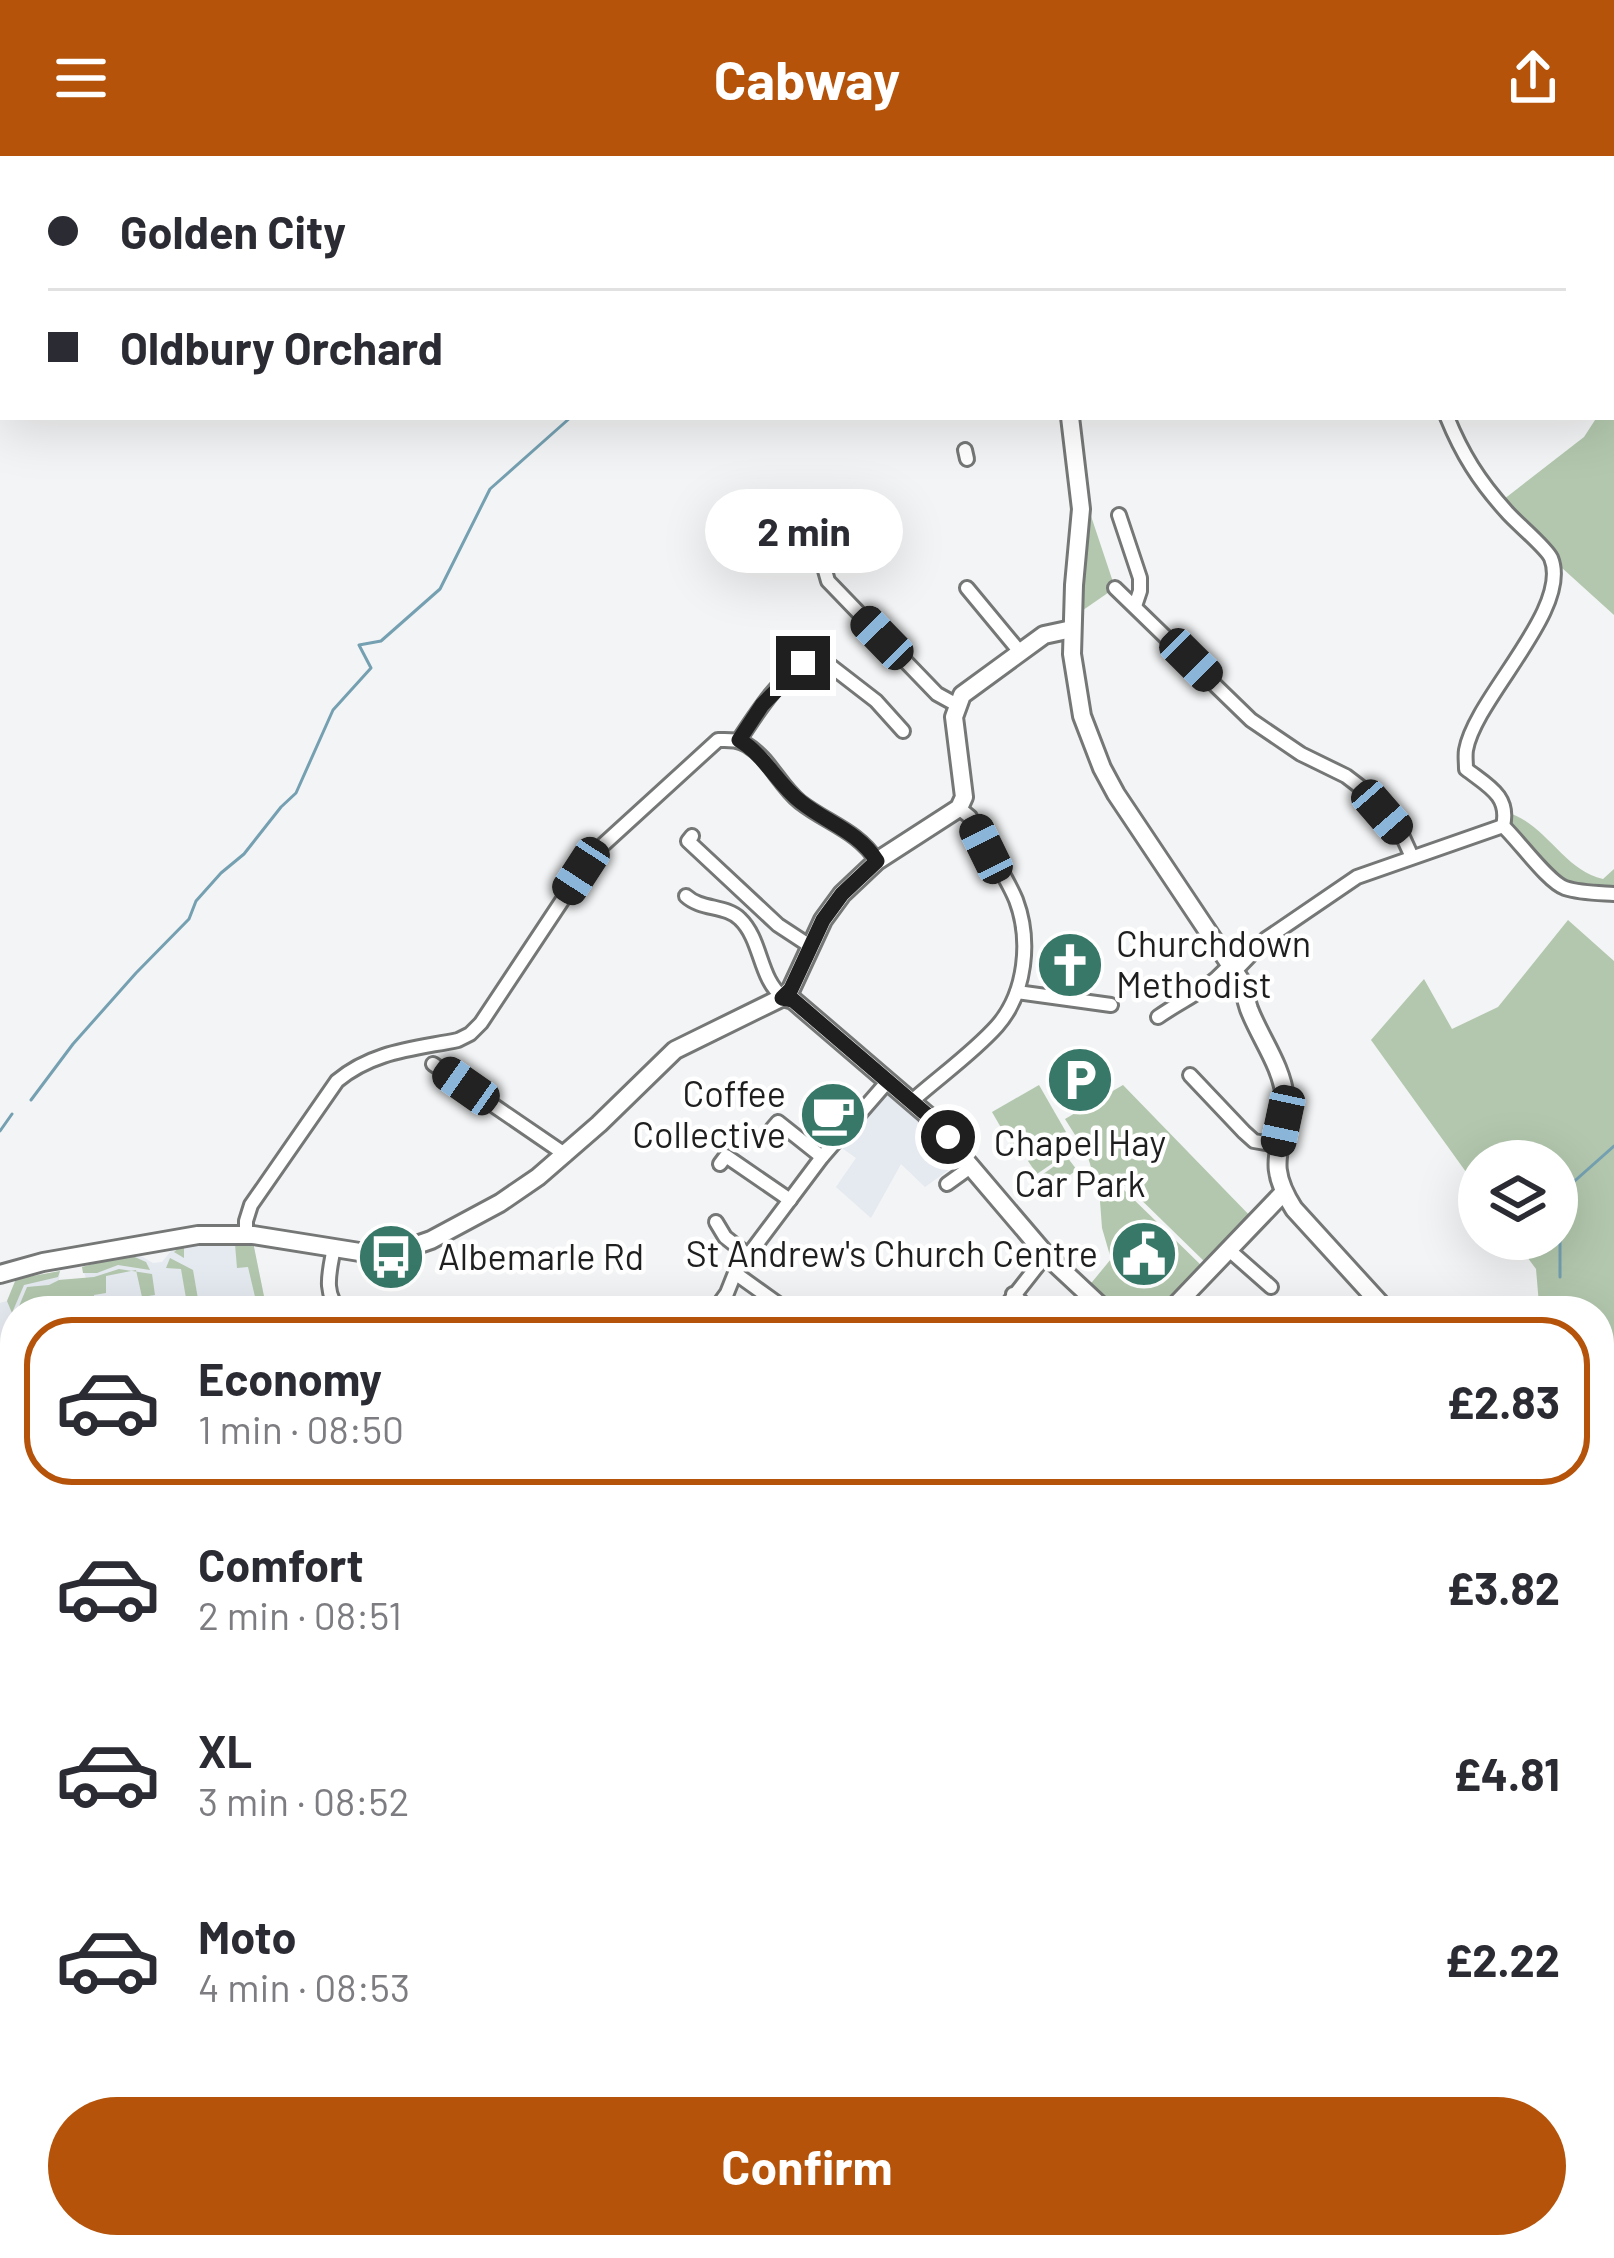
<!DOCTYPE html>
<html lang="en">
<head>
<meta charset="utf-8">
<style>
	:root { --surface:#fff; --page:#f7f7f7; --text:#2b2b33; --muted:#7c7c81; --line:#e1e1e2; --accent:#b45309 }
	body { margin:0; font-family:Barlow,sans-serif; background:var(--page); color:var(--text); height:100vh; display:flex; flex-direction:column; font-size:45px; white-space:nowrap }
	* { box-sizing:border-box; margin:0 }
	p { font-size:39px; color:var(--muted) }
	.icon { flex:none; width:66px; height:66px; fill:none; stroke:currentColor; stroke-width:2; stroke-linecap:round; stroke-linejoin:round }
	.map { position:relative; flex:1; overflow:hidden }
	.sheet { position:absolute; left:0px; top:1140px; width:1614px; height:963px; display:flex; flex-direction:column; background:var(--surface); border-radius:48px 48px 0 0; box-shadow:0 12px 48px #0002 }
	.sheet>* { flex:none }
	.hud { position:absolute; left:0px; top:0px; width:1614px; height:264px; box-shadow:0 12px 48px #0002; display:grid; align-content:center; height:264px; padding:0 48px; background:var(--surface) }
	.controls { position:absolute; left:1458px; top:984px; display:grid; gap:24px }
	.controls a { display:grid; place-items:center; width:120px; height:120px; border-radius:50%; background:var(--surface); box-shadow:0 12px 48px #0002; font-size:60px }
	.end { position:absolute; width:54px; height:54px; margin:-27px; border:15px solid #1f1f1f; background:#fff; box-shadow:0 0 0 6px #fff }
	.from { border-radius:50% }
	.bubble { position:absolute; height:84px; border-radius:42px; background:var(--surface); box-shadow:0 12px 48px #0002; font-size:39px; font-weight:700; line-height:84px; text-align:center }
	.car { position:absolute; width:36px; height:72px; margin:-36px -18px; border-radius:15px; box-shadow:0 0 9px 3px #0007; background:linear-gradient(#222 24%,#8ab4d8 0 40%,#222 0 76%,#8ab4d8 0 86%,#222 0) }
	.hud b { display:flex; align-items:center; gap:42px; height:114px; font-size:45px }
	.hud b+b { border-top:3px solid var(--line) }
	.hud i { width:30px; height:30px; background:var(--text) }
	ul { padding:21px 0 0; list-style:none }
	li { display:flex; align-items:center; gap:36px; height:168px; margin:0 24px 18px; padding:0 24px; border:6px solid transparent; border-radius:48px }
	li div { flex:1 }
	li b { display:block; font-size:45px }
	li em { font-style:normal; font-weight:700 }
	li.selected { border-color:var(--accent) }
	li>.icon { width:108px; height:108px; stroke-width:1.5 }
	.cta { display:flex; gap:24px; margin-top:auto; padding:24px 48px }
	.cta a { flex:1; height:138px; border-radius:72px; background:var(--accent); color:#fff; font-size:48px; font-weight:700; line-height:138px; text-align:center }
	header { display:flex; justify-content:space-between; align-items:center; height:156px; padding:0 48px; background:var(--accent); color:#fff; font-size:54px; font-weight:700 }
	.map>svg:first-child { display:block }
	.built { fill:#e5e9f0 }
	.green { fill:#b2c7ad }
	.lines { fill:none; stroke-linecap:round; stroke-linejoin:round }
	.stream { stroke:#74a0b1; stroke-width:3 }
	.river { stroke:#98d7ef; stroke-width:18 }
	.street-casing { stroke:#757676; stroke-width:18 }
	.secondary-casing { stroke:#757676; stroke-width:22 }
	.street { stroke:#fff; stroke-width:12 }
	.secondary { stroke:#fff; stroke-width:16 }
	.rail-casing { stroke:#353536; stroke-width:8 }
	.rail { stroke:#fff; stroke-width:3; stroke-dasharray:9; stroke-linecap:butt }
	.route { stroke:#1f1f1f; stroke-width:15 }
	.labels { text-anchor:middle; stroke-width:9; stroke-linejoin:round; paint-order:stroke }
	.poi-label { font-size:36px; fill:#1f1f1f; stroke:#fff; text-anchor:start }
</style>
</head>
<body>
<header><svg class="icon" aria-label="menu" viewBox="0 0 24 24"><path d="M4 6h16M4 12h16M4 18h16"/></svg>Cabway<svg class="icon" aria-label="share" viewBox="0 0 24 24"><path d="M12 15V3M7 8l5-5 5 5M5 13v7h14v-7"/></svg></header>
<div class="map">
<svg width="1614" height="2102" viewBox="0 0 1614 2102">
	<rect width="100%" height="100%" fill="#f3f4f5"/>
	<g class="built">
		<path d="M888,936L927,972L958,1007L925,1031L901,1008L871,1062L836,1031L856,1002L839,990Z"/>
		<path d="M253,1086L267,1155H15V1368L0,1365V1147L7,1145L15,1125L60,1115L59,1124L86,1122L82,1111L136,1097L153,1107L162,1106L175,1090L178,1092L181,1088Z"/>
		<path d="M1599,2076L1613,2102H1143L1163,2088H1599Z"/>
	</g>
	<g class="green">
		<path d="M705,0H1106L1105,3H707Z"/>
		<path d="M1614,236V459L1551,402L1499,347L1584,281L1597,261H1611V241Z"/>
		<path d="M1089,354L1115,432L1073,461Z"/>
		<path d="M1506,656C1546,667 1563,714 1603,723L1614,713V738L1567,732L1503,670Z"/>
		<path d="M1568,764L1614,805V1245L1599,1220V1155H1546L1539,1148L1536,1113L1514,1083H1557V1005H1479V1034L1371,884L1424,823L1452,873L1498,851Z"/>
		<path d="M1039,929L1066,976L1019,1003L992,956Z"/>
		<path d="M1123,929L1254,1064L1208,1109L1126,1029L1100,1041L1087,998L1065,963Z"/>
		<path d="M1057,985L1066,998L1037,1018L1028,1005Z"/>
		<path d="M1067,1001L1077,1014L1048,1034L1039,1021Z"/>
		<path d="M1124,1034L1204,1112L1158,1155H1118L1088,1131L1111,1103L1102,1072L1100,1045Z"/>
		<path d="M253,1086L267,1155H246L241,1149L256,1145L248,1111L237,1112L235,1088L184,1090V1102L174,1096L183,1088Z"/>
		<path d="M128,1098L146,1106L150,1114L118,1109L97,1117H83L82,1111Z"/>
		<path d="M170,1102L193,1114L198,1143L220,1140V1143L187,1148L181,1113L166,1112Z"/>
		<path d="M119,1113L152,1118L155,1139L142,1141L136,1114L106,1120V1137L94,1139L95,1151L59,1155L57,1145L49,1147V1154L17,1155L27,1131L49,1129L59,1124L94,1121Z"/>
		<path d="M60,1115L58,1121L24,1129L12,1157L7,1145L16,1123Z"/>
		<path d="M15,1478V1589L0,1587V1548Z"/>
		<path d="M0,1642L15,1643V1907L0,1901Z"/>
		<path d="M547,2088H764L769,2102H526Z"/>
		<path d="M912,2088H1062L1070,2102H891Z"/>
		<path d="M1164,2088H1396L1405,2102H1145Z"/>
	</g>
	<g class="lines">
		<g class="stream">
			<path d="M31,944L73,888L136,817L189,763L196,745L221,717L244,698L281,651L296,637L333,554L371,512L359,489L381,485L440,433L490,333L571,261"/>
			<path d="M0,975L12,958"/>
			<path d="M1560,1121V1038L1614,990"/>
		</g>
		<g class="river">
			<path d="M0,1804L15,1820"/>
			<path d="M298,2088L305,2102"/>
		</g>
		<defs>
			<g id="street">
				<path d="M1561,3L1565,0"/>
				<path d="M1447,261C1462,298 1479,325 1506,355C1515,366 1546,391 1551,402C1572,453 1475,542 1466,594C1465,600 1466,606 1466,613C1488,630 1510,640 1503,670"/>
				<path d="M965,294L967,303"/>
				<path d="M1119,359L1140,422V435L1135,450"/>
				<path d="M824,411L828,425L937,538L957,549"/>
				<path d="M967,432L1020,496"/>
				<path d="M1115,432L1251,564L1301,598L1346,620L1363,633L1402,679L1412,701"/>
				<path d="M812,501L823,504L876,545L903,575"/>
				<path d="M739,584C758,555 781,519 812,501L814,488"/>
				<path d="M1503,670C1519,685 1548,726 1565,732C1580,737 1599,737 1614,738"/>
				<path d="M692,680L688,685L778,769L810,790"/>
				<path d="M686,740C701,754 726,749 740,763C762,784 759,823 783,841"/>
				<path d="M1017,836L1111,849"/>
				<path d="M1158,861C1182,844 1206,835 1225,814H1236L1266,783L1357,721L1503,670"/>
				<path d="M433,908L566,999"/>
				<path d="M1190,919L1244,976L1254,985L1277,989"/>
				<path d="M912,945C939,921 974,896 997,870C1026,837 1031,784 1016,744C1005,717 984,689 970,661L959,652"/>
				<path d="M772,973L778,966L822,1001"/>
				<path d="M720,1008L726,1000L790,1044"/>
				<path d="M947,1028L972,1010"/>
				<path d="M716,1066L725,1081L749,1100"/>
				<path d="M246,1078V1065L251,1049L337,925C373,895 414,893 458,884L470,878L481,867L593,698L718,584C729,584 737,583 747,589C769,602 780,630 800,646C827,667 858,675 877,705"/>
				<path d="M334,1091C330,1115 322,1137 341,1155"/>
				<path d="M1229,1094L1271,1131"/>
				<path d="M735,1117L788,1155"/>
				<path d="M1013,1138L1031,1155"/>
				<path d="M714,1155L727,1137L735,1117L822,1001L888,925"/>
				<path d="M1002,1155L1046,1099"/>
				<path d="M1599,1839L1614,1869"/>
				<path d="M830,2088L840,2102"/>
				<path d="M1613,2096L1608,2086L1614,2083"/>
				<path d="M891,2102L912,2088"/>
			</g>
			<g id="secondary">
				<path d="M692,0L694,3"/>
				<path d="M1116,3L1117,0"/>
				<path d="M1070,261L1081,353L1074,429L1072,498L1082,560L1102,612L1116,638L1241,825C1244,834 1246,844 1249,853C1260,882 1282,910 1285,942C1288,991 1261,1002 1294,1053L1387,1155"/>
				<path d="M783,841L793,844L926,958L1046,1099L1106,1155"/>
				<path d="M0,1118L43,1106L198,1079H253L372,1098L402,1094L431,1084L500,1047L538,1021L599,968L675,894L783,841L791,833L823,764L842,738L877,705L959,652L964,641L954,561L962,539L1044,479L1072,473"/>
				<path d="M1170,1155L1283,1037"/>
				<path d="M1599,1555L1614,1570"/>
				<path d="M764,2088L769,2102"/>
			</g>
		</defs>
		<use href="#street" class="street-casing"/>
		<use href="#secondary" class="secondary-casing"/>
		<use href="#street" class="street"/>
		<use href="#secondary" class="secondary"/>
		<defs>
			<g id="rail">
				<path d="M0,1595L15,1596"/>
				<path d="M1599,1604L1614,1603"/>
			</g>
		</defs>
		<use href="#rail" class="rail-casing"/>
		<use href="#rail" class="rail"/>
	</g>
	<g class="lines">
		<path class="route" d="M803,507L762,549L739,584C765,599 777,628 801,646C827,667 858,675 877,705L842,738L823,764L791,833L782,842L793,844L926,958L948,981"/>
	</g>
	<defs>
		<symbol id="church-disc" viewBox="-11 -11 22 22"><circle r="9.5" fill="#377868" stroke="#fff"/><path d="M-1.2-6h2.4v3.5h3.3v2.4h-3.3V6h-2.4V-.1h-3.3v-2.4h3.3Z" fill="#fff"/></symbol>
		<symbol id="parking-disc" viewBox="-11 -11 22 22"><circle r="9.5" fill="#377868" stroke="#fff"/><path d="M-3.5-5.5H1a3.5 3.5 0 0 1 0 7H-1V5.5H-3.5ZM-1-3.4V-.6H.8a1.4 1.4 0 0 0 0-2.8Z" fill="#fff"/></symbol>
		<symbol id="cafe-disc" viewBox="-11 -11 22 22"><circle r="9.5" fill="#377868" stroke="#fff"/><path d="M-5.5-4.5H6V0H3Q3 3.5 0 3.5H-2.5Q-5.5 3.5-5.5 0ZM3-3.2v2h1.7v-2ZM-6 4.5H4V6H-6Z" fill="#fff"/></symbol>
		<symbol id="civic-disc" viewBox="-11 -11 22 22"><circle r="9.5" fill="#377868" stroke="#fff"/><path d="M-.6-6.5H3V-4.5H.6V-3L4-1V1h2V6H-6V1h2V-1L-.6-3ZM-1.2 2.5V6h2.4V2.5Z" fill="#fff"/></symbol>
		<symbol id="bus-disc" viewBox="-11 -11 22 22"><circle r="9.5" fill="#377868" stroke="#fff"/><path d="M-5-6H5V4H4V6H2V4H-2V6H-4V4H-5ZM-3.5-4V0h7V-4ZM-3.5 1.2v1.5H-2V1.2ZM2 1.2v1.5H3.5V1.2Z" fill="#fff"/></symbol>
	</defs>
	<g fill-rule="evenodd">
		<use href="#church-disc" x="1032" y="771" width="76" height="76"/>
		<use href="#parking-disc" x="1042" y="886" width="76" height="76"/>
		<use href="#cafe-disc" x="795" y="921" width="76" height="76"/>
		<use href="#civic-disc" x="1106" y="1060" width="76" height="76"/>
		<use href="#bus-disc" x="353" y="1063" width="76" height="76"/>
	</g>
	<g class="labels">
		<g class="poi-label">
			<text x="1116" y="801">Churchdown<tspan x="1116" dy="41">Methodist</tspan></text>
			<text x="786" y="951" text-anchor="end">Coffee<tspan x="786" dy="41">Collective</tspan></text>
			<text x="1080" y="1000" text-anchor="middle">Chapel Hay<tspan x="1080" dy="41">Car Park</tspan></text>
			<text x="1098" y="1111" text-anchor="end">St Andrew's Church Centre</text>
			<text x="438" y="1114">Albemarle Rd</text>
		</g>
	</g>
</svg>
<div class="controls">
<a><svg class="icon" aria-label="layers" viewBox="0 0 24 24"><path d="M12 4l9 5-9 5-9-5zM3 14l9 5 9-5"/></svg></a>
</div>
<i class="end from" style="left:948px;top:981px"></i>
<i class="end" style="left:803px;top:507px"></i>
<div class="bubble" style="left:705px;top:333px;width:198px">2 min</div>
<i class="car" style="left:882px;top:482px;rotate:316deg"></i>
<i class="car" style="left:1191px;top:504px;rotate:135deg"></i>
<i class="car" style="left:1382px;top:656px;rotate:139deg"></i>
<i class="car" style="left:986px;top:693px;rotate:334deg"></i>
<i class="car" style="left:581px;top:715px;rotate:213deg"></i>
<i class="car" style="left:466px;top:930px;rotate:305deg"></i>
<i class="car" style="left:1283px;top:965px;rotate:192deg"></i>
<div class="hud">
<b><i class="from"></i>Golden City</b>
<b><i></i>Oldbury Orchard</b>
</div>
<section class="sheet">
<ul>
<li class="selected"><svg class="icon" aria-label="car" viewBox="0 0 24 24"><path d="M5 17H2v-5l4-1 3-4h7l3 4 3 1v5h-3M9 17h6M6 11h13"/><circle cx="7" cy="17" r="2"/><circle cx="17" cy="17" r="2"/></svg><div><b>Economy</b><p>1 min · 08:50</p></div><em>£2.83</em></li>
<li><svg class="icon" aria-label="car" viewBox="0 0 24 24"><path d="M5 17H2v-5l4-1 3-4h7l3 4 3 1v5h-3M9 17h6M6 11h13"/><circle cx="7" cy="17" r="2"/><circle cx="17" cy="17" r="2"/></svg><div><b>Comfort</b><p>2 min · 08:51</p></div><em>£3.82</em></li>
<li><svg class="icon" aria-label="car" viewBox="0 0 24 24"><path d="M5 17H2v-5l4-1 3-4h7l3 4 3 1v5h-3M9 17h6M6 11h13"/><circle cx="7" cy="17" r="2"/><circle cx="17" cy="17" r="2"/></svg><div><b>XL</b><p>3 min · 08:52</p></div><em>£4.81</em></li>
<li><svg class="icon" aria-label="car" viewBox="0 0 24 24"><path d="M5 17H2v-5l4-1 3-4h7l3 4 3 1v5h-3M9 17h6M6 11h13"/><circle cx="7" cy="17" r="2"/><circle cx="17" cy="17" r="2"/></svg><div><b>Moto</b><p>4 min · 08:53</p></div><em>£2.22</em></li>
</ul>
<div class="cta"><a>Confirm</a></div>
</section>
</div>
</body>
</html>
